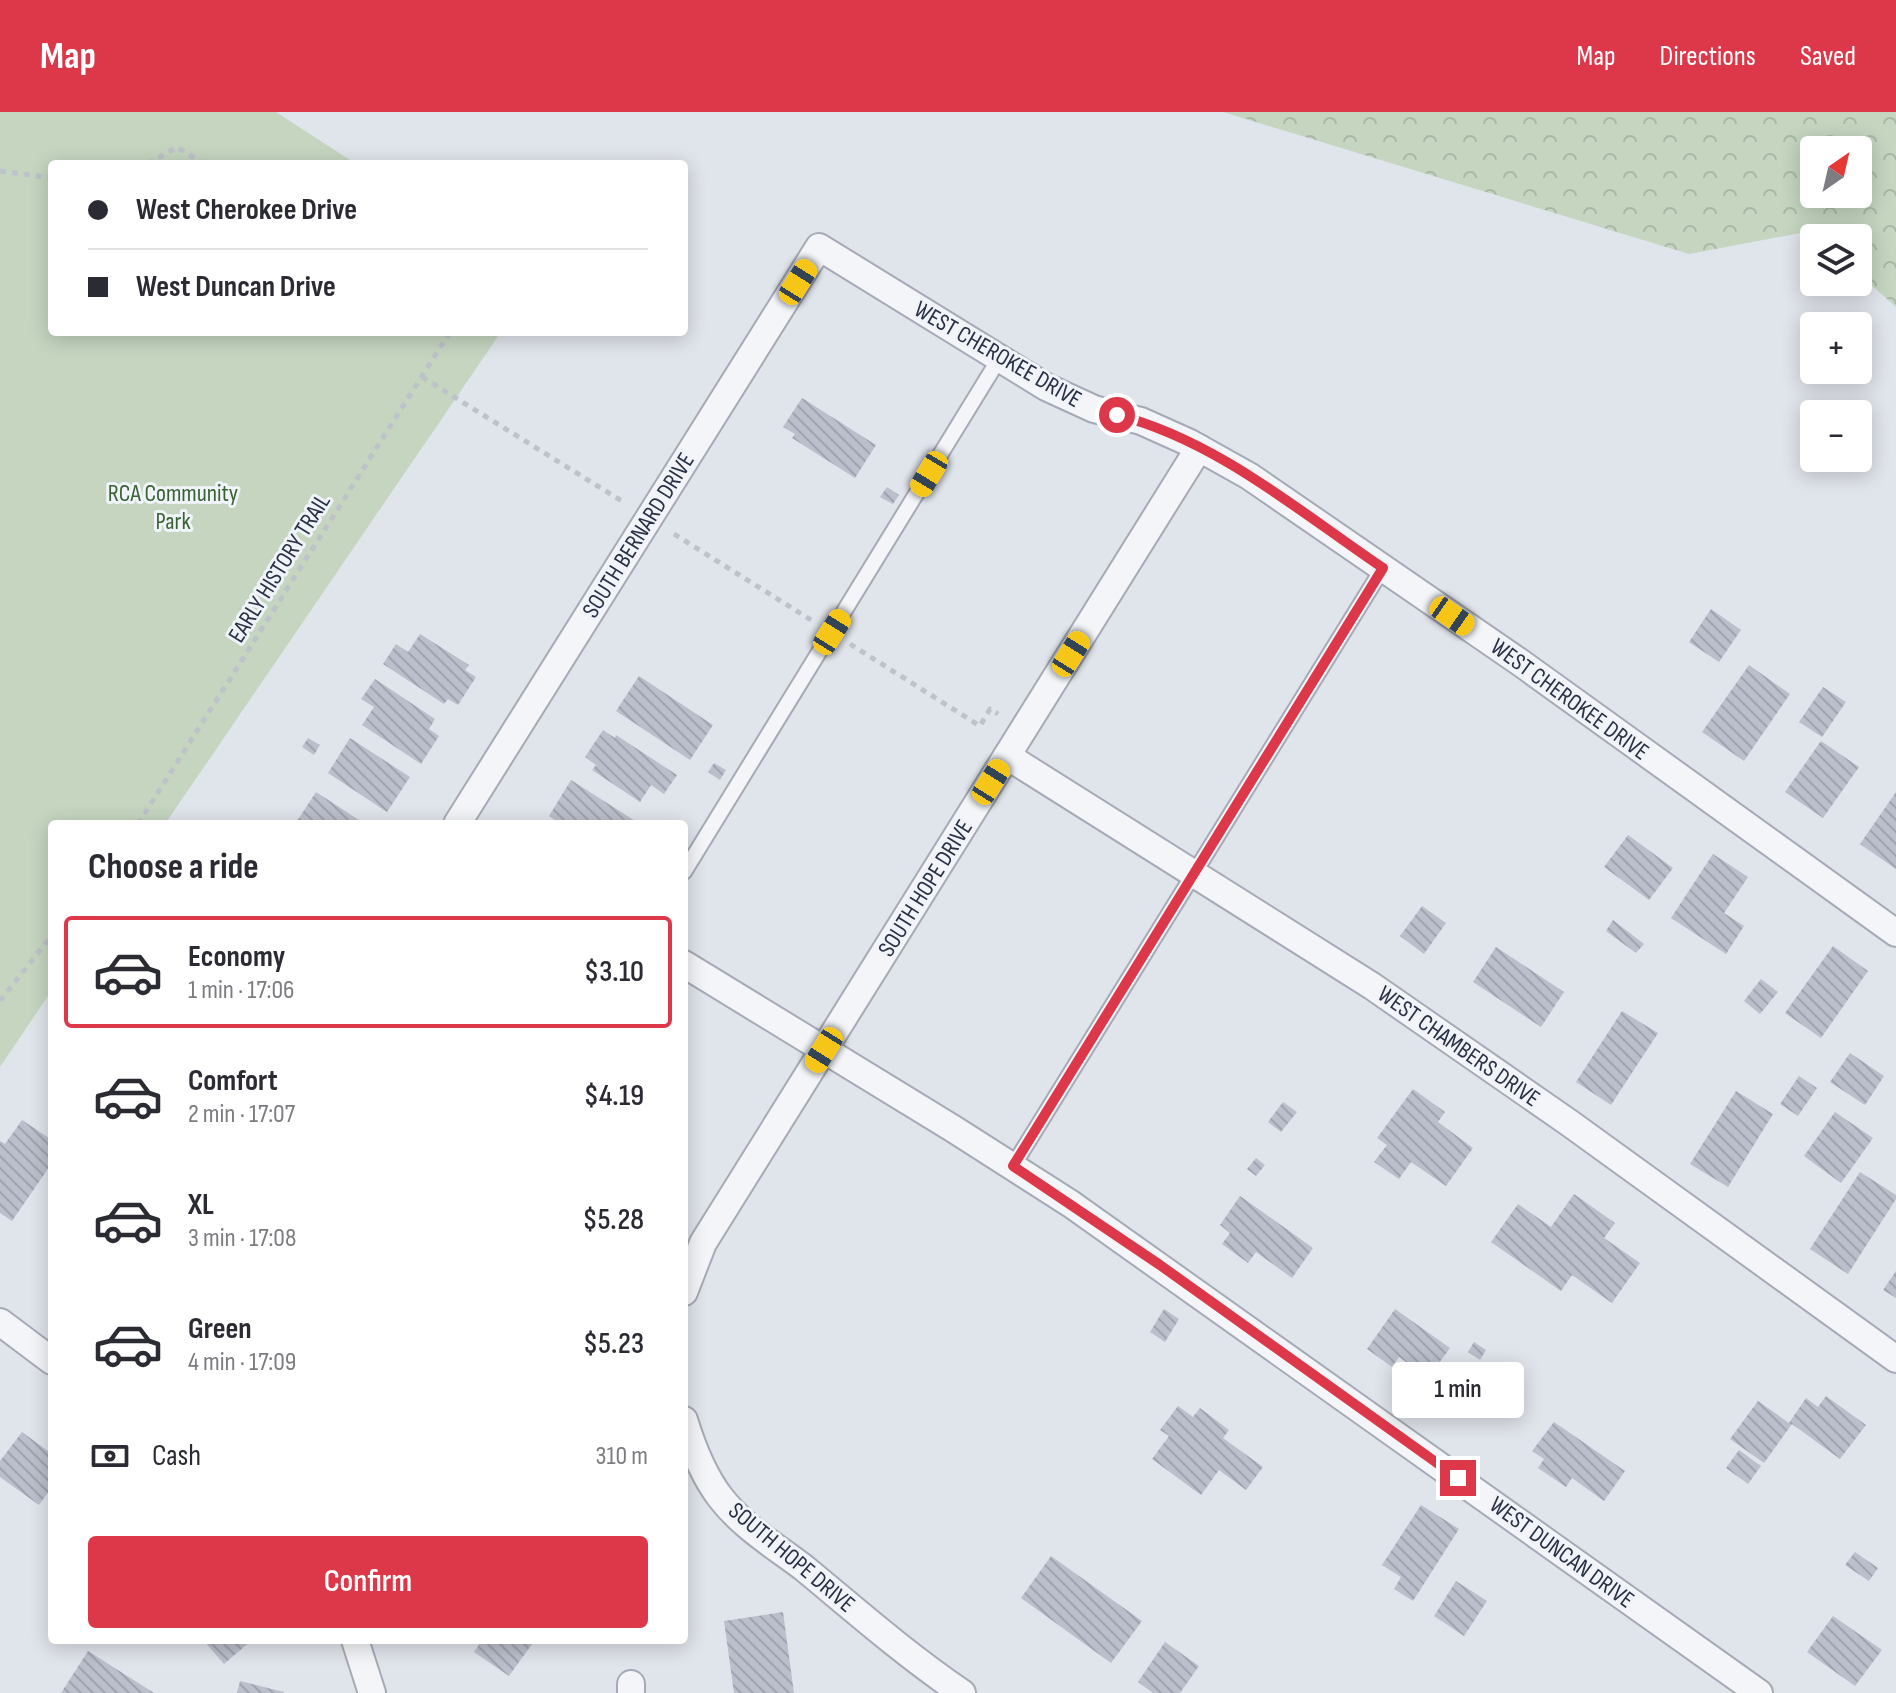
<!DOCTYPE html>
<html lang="en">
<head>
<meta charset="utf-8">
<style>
	:root { --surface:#fff; --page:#f7f7f7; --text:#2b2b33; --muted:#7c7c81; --line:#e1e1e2; --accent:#dd384a }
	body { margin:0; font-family:"Sofia Sans Condensed",sans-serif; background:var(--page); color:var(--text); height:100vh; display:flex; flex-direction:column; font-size:30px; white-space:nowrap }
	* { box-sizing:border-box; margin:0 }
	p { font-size:26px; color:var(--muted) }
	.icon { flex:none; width:44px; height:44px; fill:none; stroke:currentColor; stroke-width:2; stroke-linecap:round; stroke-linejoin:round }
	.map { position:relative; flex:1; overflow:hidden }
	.panel { position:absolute; left:48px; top:708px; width:640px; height:824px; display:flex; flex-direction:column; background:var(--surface); border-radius:8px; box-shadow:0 4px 20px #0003 }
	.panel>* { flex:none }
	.guide { position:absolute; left:48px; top:48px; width:640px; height:176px; border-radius:8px; box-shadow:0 4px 20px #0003; display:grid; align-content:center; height:176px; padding:0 40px; background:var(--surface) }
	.needle { width:52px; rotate:34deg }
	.buttons { position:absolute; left:1800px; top:24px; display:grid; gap:16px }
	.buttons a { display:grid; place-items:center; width:72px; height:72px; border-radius:8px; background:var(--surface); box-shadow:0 4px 20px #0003; font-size:40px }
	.end { position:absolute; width:36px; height:36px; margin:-18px; border:10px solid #dd384a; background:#fff; box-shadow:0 0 0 4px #fff }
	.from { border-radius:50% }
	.bubble { position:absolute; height:56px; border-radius:8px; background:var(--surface); box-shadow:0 4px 20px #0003; font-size:26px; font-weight:600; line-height:56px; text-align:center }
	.car { position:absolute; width:24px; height:48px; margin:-24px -12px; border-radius:10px; box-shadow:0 0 6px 2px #0007; background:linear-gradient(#f5c518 24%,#345 0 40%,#f5c518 0 76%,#345 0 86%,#f5c518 0) }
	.guide b { display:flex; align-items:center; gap:28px; height:76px; font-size:30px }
	.guide b+b { border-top:2px solid var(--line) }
	.guide i { width:20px; height:20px; background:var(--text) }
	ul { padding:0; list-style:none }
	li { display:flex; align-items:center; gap:24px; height:112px; margin:0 16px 12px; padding:0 24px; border:4px solid transparent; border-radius:8px }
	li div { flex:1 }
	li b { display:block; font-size:30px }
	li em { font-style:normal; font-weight:600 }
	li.selected { border-color:var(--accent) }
	li>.icon { width:72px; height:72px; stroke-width:1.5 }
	h2 { padding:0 40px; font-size:36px; line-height:96px }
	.pay { display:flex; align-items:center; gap:20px; height:88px; padding:0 40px; font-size:30px }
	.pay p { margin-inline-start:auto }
	.button { display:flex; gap:16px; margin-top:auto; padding:16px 40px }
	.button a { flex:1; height:92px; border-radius:8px; background:var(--accent); color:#fff; font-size:32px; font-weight:600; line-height:92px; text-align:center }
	header { display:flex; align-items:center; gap:48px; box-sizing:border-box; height:112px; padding:0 40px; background:var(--accent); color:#fff }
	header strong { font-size:38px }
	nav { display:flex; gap:44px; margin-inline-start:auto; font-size:28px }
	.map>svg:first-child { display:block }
	.forest { fill:url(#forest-crowns); fill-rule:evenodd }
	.park { fill:#c5d5c0 }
	.building { fill:url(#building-back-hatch) }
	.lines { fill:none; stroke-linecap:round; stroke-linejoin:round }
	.service-casing { stroke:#a5aab6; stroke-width:18 }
	.minor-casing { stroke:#a5aab6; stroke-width:30 }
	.path { stroke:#bec2c9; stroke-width:5; stroke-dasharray:6 6; stroke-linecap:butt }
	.service { stroke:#f3f5f8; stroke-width:14 }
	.minor { stroke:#f3f5f8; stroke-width:26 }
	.route { stroke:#dd384a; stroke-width:10 }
	.labels { text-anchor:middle; stroke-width:6; stroke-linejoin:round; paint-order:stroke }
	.street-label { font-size:24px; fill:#273044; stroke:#f0f3f8 }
	.park-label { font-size:24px; fill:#396132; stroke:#f0f3f8 }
</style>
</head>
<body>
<header>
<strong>Map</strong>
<nav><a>Map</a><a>Directions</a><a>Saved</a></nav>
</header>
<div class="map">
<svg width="1896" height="1581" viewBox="0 0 1896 1581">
	<defs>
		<pattern id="forest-crowns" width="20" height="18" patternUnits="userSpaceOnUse" patternTransform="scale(2)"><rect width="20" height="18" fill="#c5d5c0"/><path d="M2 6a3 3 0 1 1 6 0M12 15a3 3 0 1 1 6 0" fill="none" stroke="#a9b7a6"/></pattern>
		<pattern id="building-back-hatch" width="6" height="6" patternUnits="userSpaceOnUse" patternTransform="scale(2)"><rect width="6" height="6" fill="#babfcb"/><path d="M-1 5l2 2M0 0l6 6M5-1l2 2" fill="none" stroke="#a0a4b0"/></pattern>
	</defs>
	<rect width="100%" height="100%" fill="#e0e4eb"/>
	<path class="forest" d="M1223,0H1896V195L1858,161V126H1819L1811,119L1689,142ZM1814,38H1858V82H1814Z"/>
	<path class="park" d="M0,0H276L356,52H52V220H501L165,712H52V878L0,955Z"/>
	<g class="building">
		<path d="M802,286L876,333L855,366L792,326L795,322L783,315Z"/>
		<path d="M887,375L899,383L893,392L880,385Z"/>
		<path d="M1711,497L1741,518L1719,550L1689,530Z"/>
		<path d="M420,522L469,553L465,558L476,565L458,593L448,587L444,592L383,552L396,532L408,540Z"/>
		<path d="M1749,553L1790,582L1744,649L1702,620Z"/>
		<path d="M639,564L713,613L690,648L616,599Z"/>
		<path d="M375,567L435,607L429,617L439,624L421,652L362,613L374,595L361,587Z"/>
		<path d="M1823,575L1846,590L1822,625L1799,610Z"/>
		<path d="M603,618L615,626L616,623L677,663L664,682L651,673L640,690L592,658L596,653L585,645Z"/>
		<path d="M308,626L320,633L314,643L302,635Z"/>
		<path d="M350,626L410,665L387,700L328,661Z"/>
		<path d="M1821,629L1859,655L1823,706L1785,680Z"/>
		<path d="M714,651L726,658L720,668L708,660Z"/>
		<path d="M571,668L640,712H561L549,704Z"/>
		<path d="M316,680L365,712H295Z"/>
		<path d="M1896,680V757L1860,732Z"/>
		<path d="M1628,723L1673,756L1649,788L1604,755Z"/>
		<path d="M1713,742L1748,765L1724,801L1744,814L1726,842L1671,806Z"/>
		<path d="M1422,794L1446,811L1424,842L1400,824Z"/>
		<path d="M1613,808L1644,832L1636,841L1606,819Z"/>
		<path d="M1833,834L1868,859L1821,926L1785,901Z"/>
		<path d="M1496,835L1564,880L1541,915L1473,870Z"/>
		<path d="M1761,867L1778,880L1760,902L1744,889Z"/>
		<path d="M1622,899L1658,921L1611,993L1576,970Z"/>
		<path d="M1850,941L1884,964L1865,993L1830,970Z"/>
		<path d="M1799,964L1817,976L1798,1004L1780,992Z"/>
		<path d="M1413,977L1445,1000L1438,1010L1473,1036L1446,1074L1411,1050L1399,1067L1374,1050L1387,1033L1377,1026Z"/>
		<path d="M1736,979L1773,1002L1728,1075L1690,1052Z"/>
		<path d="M1283,990L1297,1000L1281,1020L1268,1010Z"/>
		<path d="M1835,1000L1873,1026L1841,1071L1804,1044Z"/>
		<path d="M22,1008L52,1028V1051L12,1109L0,1101V1029L5,1032Z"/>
		<path d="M1256,1046L1265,1053L1256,1064L1247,1057Z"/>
		<path d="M1860,1060L1896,1083V1087L1848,1162L1810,1137Z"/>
		<path d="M1574,1082L1615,1111L1604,1126L1640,1151L1612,1191L1572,1163L1561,1179L1491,1130L1518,1092L1551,1115Z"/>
		<path d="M1240,1084L1313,1136L1292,1166L1256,1140L1248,1151L1222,1132L1230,1121L1220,1113Z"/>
		<path d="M1896,1159V1186L1883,1178Z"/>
		<path d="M1164,1197L1179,1207L1165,1230L1150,1220Z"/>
		<path d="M1395,1197L1450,1236L1428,1266L1399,1245L1392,1255L1367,1237Z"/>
		<path d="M1474,1230L1486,1238L1480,1248L1468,1240Z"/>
		<path d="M1826,1284L1866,1313L1840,1347L1792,1312L1764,1351L1730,1327L1758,1289L1789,1311L1806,1286L1818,1295Z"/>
		<path d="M1178,1294L1193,1305L1200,1296L1229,1318L1223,1326L1263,1355L1246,1378L1219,1358L1201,1383L1152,1347L1169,1324L1160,1318Z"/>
		<path d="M1554,1310L1625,1359L1604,1389L1572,1366L1566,1375L1538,1356L1544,1347L1532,1339Z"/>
		<path d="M22,1320L52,1342V1375L39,1393L0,1365V1349Z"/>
		<path d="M1739,1338L1761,1354L1748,1372L1726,1356Z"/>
		<path d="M1421,1393L1459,1417L1413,1489L1394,1477L1401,1465L1382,1453Z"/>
		<path d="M1855,1440L1878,1456L1869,1469L1845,1453Z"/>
		<path d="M1051,1444L1142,1509L1111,1551L1021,1486Z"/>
		<path d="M1456,1469L1487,1489L1464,1524L1434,1504Z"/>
		<path d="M783,1500L794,1581H734L724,1509Z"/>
		<path d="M1833,1504L1882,1538L1855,1574L1807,1540Z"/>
		<path d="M203,1528H252L224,1552Z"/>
		<path d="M482,1528H535L509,1564L474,1540Z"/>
		<path d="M1165,1530L1199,1554L1180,1581H1153L1138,1570Z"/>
		<path d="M88,1539L154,1581H61Z"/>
		<path d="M240,1569L284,1580L283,1581H237Z"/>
	</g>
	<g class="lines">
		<defs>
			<g id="service">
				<path d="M684,760L999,247"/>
				<path d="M1013,1054L1383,456"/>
			</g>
			<g id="minor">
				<path d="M1007,644L1372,874L1568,1010L1896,1247"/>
				<path d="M457,712L819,135L1046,275L1094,297L1141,309L1190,331L1249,364L1521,551L1896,821"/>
				<path d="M684,852L952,1016L1071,1092L1759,1581"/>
				<path d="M684,1180L703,1131L1199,336"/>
				<path d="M0,1210L52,1249"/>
				<path d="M684,1308C692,1334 704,1364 720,1385C743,1415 775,1434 804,1456C856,1499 906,1543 962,1581"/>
				<path d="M355,1528L372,1581"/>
				<path d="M631,1581V1572"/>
			</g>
		</defs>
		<use href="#service" class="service-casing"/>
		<use href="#minor" class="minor-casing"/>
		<g class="path">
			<path d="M148,52L177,35L204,52"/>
			<path d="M0,59L52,66"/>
			<path d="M422,265L625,391"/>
			<path d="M674,422L811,508"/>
			<path d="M850,532L980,614L990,597L998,602"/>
			<path d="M138,712L450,220"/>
			<path d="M0,889L52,823"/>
		</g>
		<use href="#service" class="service"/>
		<use href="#minor" class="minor"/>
	</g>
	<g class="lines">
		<path class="route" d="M1117,303C1216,328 1300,400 1383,456L1013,1054L1160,1153L1458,1366"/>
	</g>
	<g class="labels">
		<g class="street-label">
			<text transform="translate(998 242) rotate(30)" y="8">WEST CHEROKEE DRIVE</text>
			<text transform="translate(638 423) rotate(-58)" y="8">SOUTH BERNARD DRIVE</text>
			<text transform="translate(279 456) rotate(-58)" y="8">EARLY HISTORY TRAIL</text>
			<text transform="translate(1570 587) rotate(36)" y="8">WEST CHEROKEE DRIVE</text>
			<text transform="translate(925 776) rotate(-58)" y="8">SOUTH HOPE DRIVE</text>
			<text transform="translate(1459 934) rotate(35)" y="8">WEST CHAMBERS DRIVE</text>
			<text transform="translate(1562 1440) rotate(36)" y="8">WEST DUNCAN DRIVE</text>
			<text transform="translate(792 1445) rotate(40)" y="8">SOUTH HOPE DRIVE</text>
		</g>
		<g class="park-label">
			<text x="173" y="389">RCA Community<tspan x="173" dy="28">Park</tspan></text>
		</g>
	</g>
</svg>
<div class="buttons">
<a><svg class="needle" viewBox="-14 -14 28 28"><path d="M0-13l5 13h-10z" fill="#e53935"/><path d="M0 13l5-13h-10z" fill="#7c7c81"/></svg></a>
<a><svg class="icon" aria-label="layers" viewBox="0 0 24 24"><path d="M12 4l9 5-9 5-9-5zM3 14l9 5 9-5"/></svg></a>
<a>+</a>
<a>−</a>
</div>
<i class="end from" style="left:1117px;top:303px"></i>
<i class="end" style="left:1458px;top:1366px"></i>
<div class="bubble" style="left:1392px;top:1250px;width:132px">1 min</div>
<i class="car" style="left:798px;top:170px;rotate:32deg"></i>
<i class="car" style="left:929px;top:362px;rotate:211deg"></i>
<i class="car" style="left:1452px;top:504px;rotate:125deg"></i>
<i class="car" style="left:832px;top:520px;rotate:32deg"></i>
<i class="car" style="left:1071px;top:542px;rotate:32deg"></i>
<i class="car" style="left:991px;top:670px;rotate:32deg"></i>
<i class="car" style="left:824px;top:938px;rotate:212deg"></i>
<div class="guide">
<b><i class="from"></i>West Cherokee Drive</b>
<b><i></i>West Duncan Drive</b>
</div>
<section class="panel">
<h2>Choose a ride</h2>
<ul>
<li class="selected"><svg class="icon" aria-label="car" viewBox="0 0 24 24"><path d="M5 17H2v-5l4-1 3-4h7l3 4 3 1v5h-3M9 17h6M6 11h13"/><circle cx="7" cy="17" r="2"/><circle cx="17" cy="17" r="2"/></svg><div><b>Economy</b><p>1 min · 17:06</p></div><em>$3.10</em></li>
<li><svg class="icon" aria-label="car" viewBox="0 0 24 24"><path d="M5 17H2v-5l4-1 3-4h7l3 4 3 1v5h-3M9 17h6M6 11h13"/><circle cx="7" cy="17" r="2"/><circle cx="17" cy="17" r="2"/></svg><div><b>Comfort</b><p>2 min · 17:07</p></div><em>$4.19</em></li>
<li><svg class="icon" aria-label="car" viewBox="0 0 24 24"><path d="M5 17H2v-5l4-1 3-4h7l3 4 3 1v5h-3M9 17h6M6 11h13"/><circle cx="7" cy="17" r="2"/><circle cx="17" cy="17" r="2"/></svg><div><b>XL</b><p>3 min · 17:08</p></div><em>$5.28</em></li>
<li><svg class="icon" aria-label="car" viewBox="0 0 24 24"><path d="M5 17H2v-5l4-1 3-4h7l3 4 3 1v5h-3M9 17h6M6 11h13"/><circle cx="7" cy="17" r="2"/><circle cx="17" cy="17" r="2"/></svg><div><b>Green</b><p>4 min · 17:09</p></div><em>$5.23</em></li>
</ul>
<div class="pay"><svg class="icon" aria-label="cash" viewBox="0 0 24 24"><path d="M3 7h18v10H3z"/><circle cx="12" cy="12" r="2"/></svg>Cash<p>310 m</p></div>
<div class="button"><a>Confirm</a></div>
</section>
</div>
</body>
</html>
